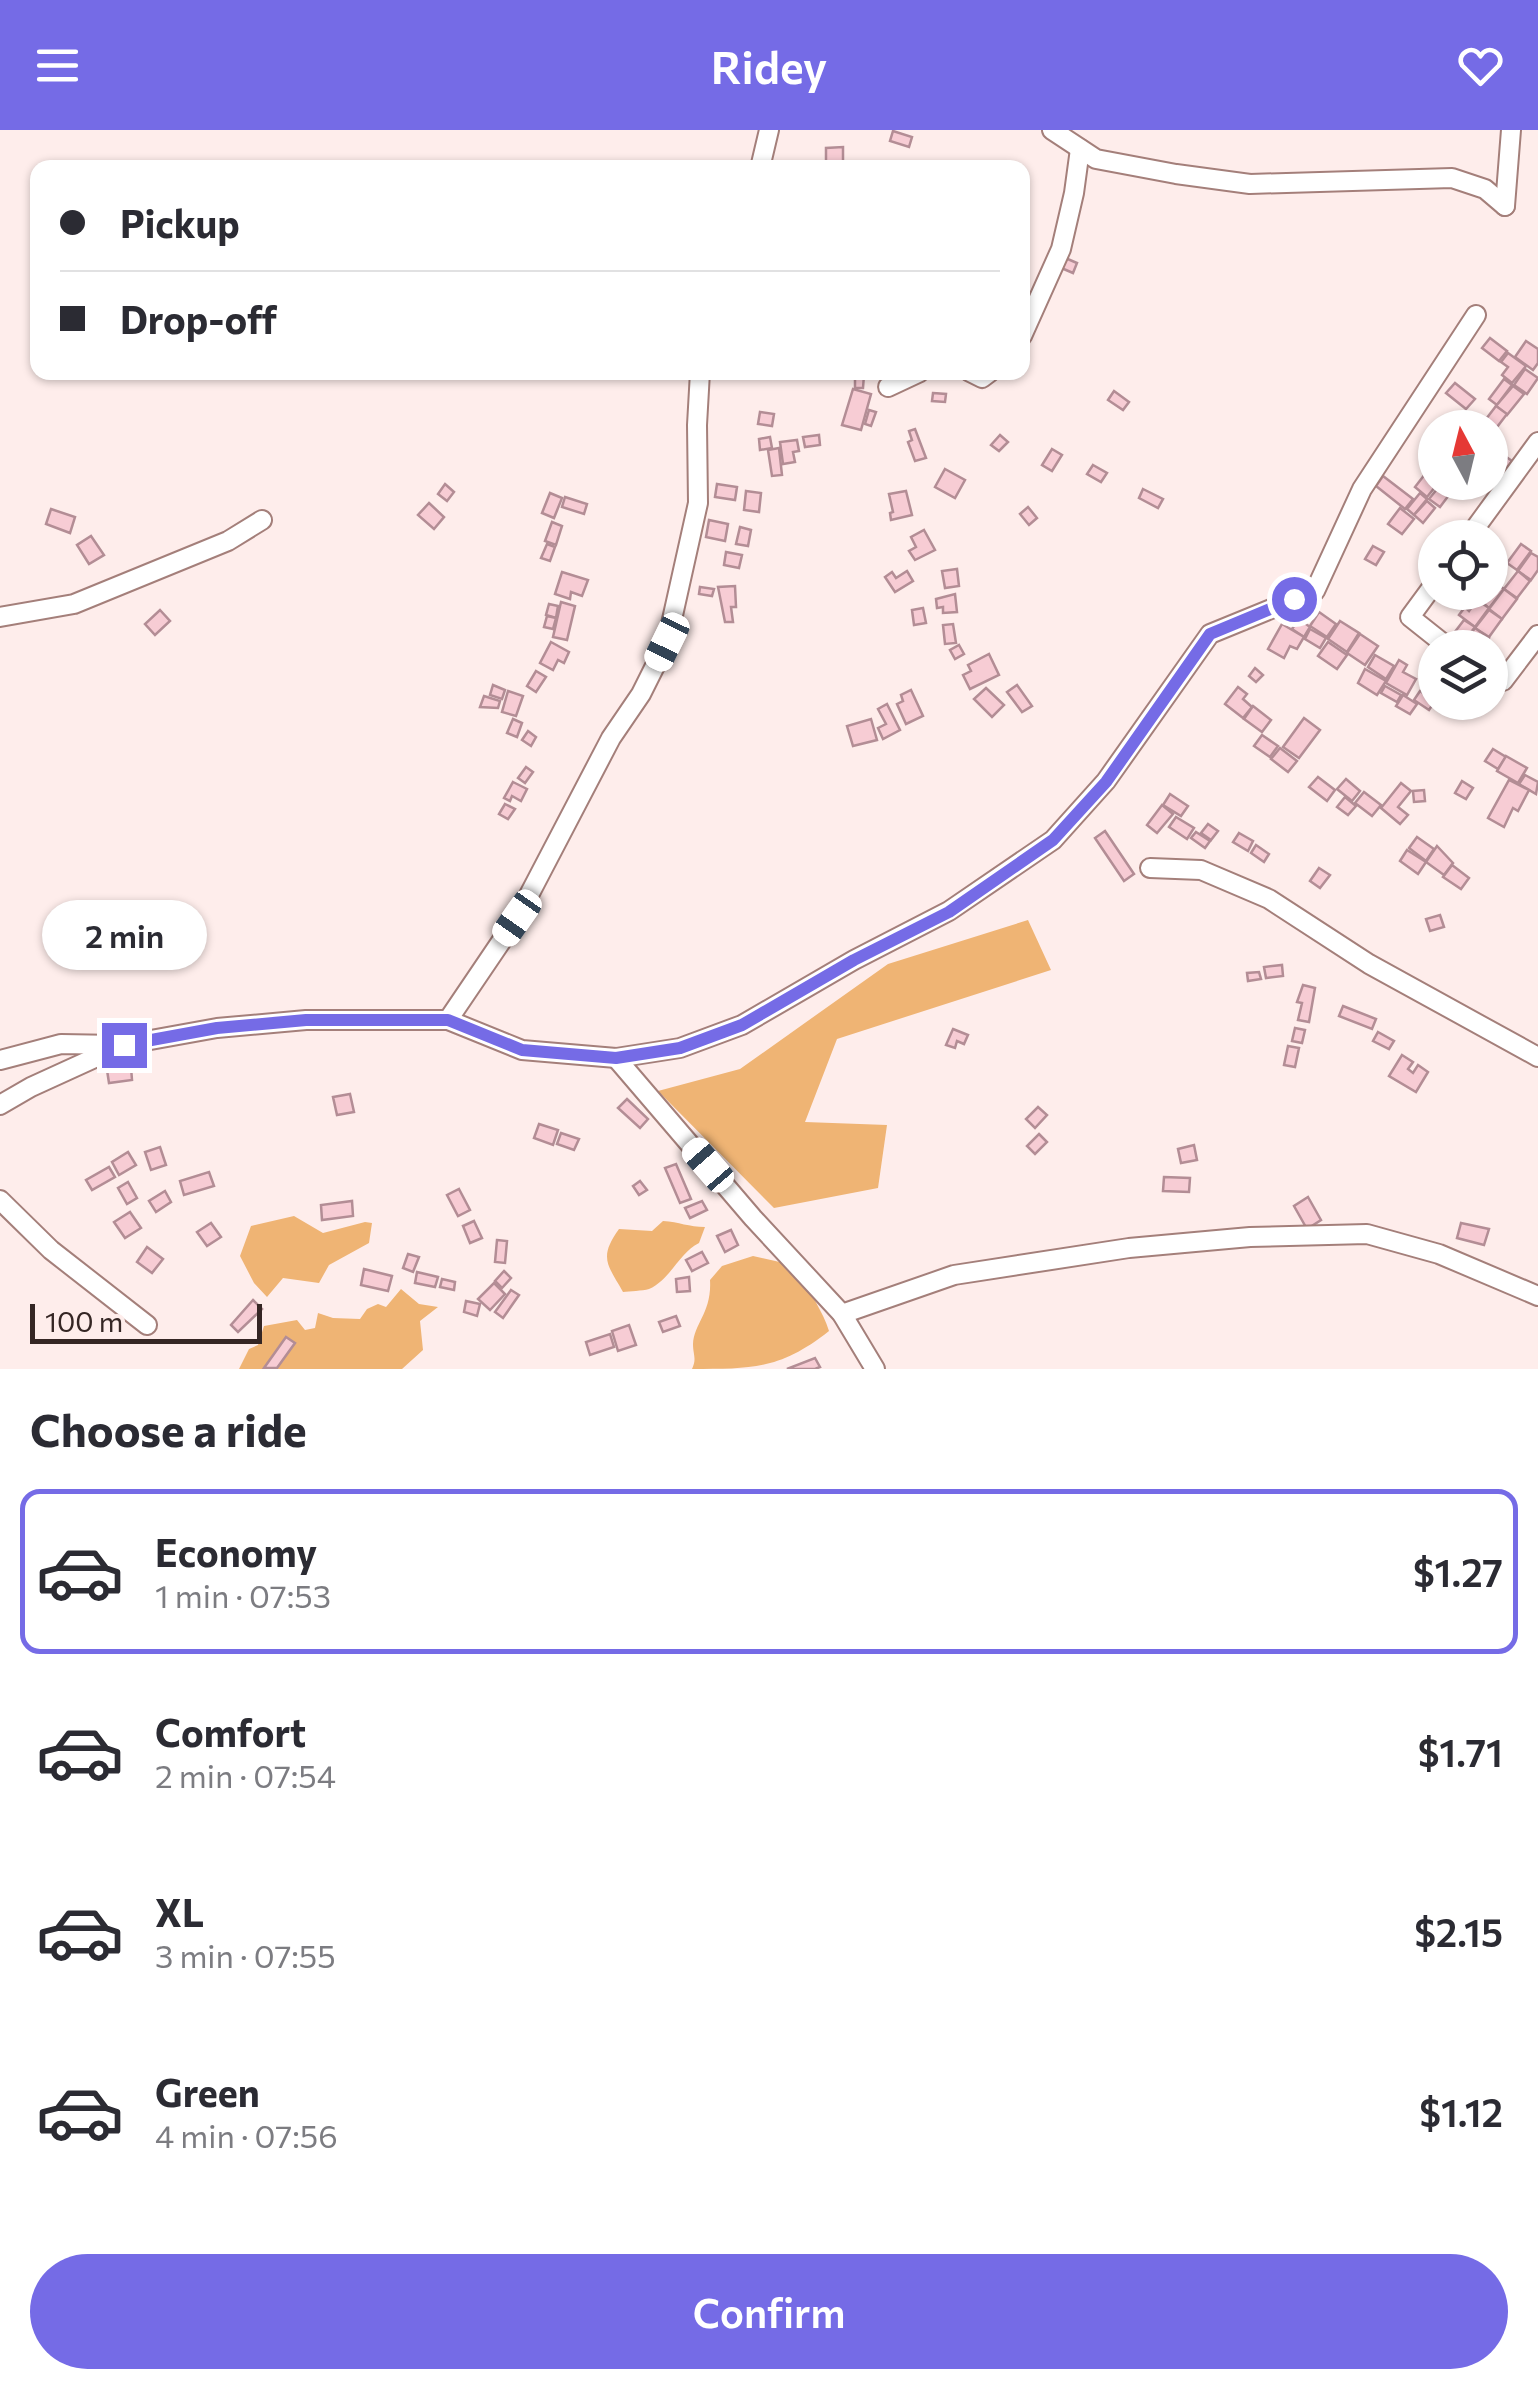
<!DOCTYPE html>
<html lang="en">
<head>
<meta charset="utf-8">
<style>
	:root { --surface:#fff; --page:#f7f7f7; --text:#2b2b33; --muted:#7c7c81; --line:#e1e1e2; --accent:#756be6 }
	body { margin:0; font-family:Commissioner,sans-serif; background:var(--page); color:var(--text); height:100vh; display:flex; flex-direction:column; font-size:38px; white-space:nowrap }
	* { box-sizing:border-box; margin:0 }
	p { font-size:32px; color:var(--muted) }
	.icon { flex:none; width:55px; height:55px; fill:none; stroke:currentColor; stroke-width:2; stroke-linecap:round; stroke-linejoin:round }
	.map { position:relative; height:1239px; overflow:hidden }
	.side { display:flex; flex-direction:column; background:var(--surface); flex:1 }
	.side>* { flex:none }
	.hud { position:absolute; left:30px; top:30px; width:1000px; height:220px; border-radius:20px; box-shadow:0 2px 8px #0004; display:grid; align-content:center; height:220px; padding:0 30px; background:var(--surface) }
	.needle { width:65px; rotate:353deg }
	.buttons { position:absolute; left:1418px; top:280px; display:grid; gap:20px }
	.buttons a { display:grid; place-items:center; width:90px; height:90px; border-radius:50%; background:var(--surface); box-shadow:0 2px 8px #0004; font-size:50px }
	.scale { position:absolute; left:30px; bottom:25px; width:232px; box-sizing:border-box; padding-left:10px; border:5px solid #352624; border-top:0; font-size:28px; line-height:35px; white-space:nowrap; color:#352624; -webkit-text-stroke:8px #feedeb; paint-order:stroke }
	.end { position:absolute; width:45px; height:45px; margin:-22px; border:12px solid #756be6; background:#fff; box-shadow:0 0 0 5px #fff }
	.from { border-radius:50% }
	.bubble { position:absolute; height:70px; border-radius:35px; background:var(--surface); box-shadow:0 2px 8px #0004; font-size:32px; font-weight:600; line-height:70px; text-align:center }
	.car { position:absolute; width:30px; height:60px; margin:-30px -15px; border-radius:12px; box-shadow:0 0 8px 2px #0007; background:linear-gradient(#fff 24%,#345 0 40%,#fff 0 76%,#345 0 86%,#fff 0) }
	.hud b { display:flex; align-items:center; gap:35px; height:95px; font-size:38px }
	.hud b+b { border-top:2px solid var(--line) }
	.hud i { width:25px; height:25px; background:var(--text) }
	ul { padding:0; list-style:none }
	li { display:flex; align-items:center; gap:30px; height:165px; margin:0 20px 15px; padding:0 10px; border:5px solid transparent; border-radius:20px }
	li div { flex:1 }
	li b { display:block; font-size:38px }
	li em { font-style:normal; font-weight:600 }
	li.selected { border-color:var(--accent) }
	li>.icon { width:90px; height:90px; stroke-width:1.5 }
	h2 { padding:0 30px; font-size:45px; line-height:120px }
	.cta { display:flex; gap:20px; margin-top:auto; padding:20px 30px }
	.cta a { flex:1; height:115px; border-radius:60px; background:var(--accent); color:#fff; font-size:40px; font-weight:600; line-height:115px; text-align:center }
	header { display:flex; justify-content:space-between; align-items:center; height:130px; padding:0 30px; background:var(--accent); color:#fff; font-size:45px; font-weight:600 }
	.map>svg:first-child { display:block }
	.green { fill:#efb474 }
	.building { fill:#f7ccd4; stroke:#b38d95; stroke-width:2.5 }
	.lines { fill:none; stroke-linecap:round; stroke-linejoin:round }
	.street-casing { stroke:#a47f7a; stroke-width:22 }
	.street { stroke:#fff; stroke-width:18 }
	.route { stroke:#756be6; stroke-width:12 }
</style>
</head>
<body>
<header><svg class="icon" aria-label="menu" viewBox="0 0 24 24"><path d="M4 6h16M4 12h16M4 18h16"/></svg>Ridey<svg class="icon" aria-label="heart" viewBox="0 0 24 24"><path d="M12 20l-8-8c-3-5 5-10 8-4 3-6 11-1 8 4z"/></svg></header>
<div class="map">
<svg width="1538" height="1239" viewBox="0 0 1538 1239">
	<rect width="100%" height="100%" fill="#feedeb"/>
	<g class="green">
		<path d="M1028,790L1051,840L837,909L805,992L887,995L878,1058L774,1078L658,961L740,939L888,834Z"/>
		<path d="M294,1086L323,1103L365,1092L372,1093L369,1113L329,1135L319,1153L283,1148L267,1167L254,1153L240,1126L251,1096Z"/>
		<path d="M663,1091C679,1092 689,1097 705,1097L699,1113C679,1123 670,1150 649,1159C642,1161 630,1161 623,1162C608,1135 598,1128 619,1099L652,1101Z"/>
		<path d="M753,1126L784,1133L806,1147C811,1168 823,1181 829,1201C781,1239 753,1239 692,1239C697,1228 693,1225 693,1214C694,1193 712,1182 710,1150L722,1136Z"/>
		<path d="M401,1159L419,1174L438,1177L420,1191L423,1220L402,1239H239L249,1219L258,1215L264,1196L297,1190L305,1200L315,1198L318,1183L333,1188L360,1189L367,1179L378,1174L386,1177Z"/>
	</g>
	<g class="building">
		<path d="M893,1L912,7L909,17L890,11Z"/>
		<path d="M843,17V35H826V18Z"/>
		<path d="M1063,127L1077,133L1073,143L1059,137Z"/>
		<path d="M1490,208L1507,221L1499,231L1482,218Z"/>
		<path d="M1526,211L1538,219V233L1533,240L1515,227Z"/>
		<path d="M1508,223L1526,236L1512,253L1502,245L1508,237L1501,232Z"/>
		<path d="M1525,239L1538,248L1527,264L1514,255Z"/>
		<path d="M855,245H864L863,258H855Z"/>
		<path d="M1504,249L1512,255L1497,275L1489,269Z"/>
		<path d="M1455,253L1475,269L1466,279L1446,263Z"/>
		<path d="M1513,256L1524,264L1507,285L1496,276Z"/>
		<path d="M853,259L871,264L861,300L842,295Z"/>
		<path d="M1114,261L1129,272L1123,280L1108,270Z"/>
		<path d="M933,263L946,264L945,272L932,271Z"/>
		<path d="M1496,276L1507,284L1494,301L1483,293Z"/>
		<path d="M869,280L876,282L871,296L865,294Z"/>
		<path d="M760,282L774,284L772,296L758,294Z"/>
		<path d="M1469,284L1482,294L1478,298H1458Z"/>
		<path d="M915,299L926,328L915,331L908,312L912,310L909,301Z"/>
		<path d="M819,305L820,315L805,317L803,307Z"/>
		<path d="M1000,305L1008,312L999,321L991,315Z"/>
		<path d="M770,307L772,318L760,320L759,309Z"/>
		<path d="M797,310L799,321L793,322L795,332L783,334L780,312Z"/>
		<path d="M779,318L782,345L772,346L768,320Z"/>
		<path d="M1052,319L1062,325L1052,341L1042,335Z"/>
		<path d="M1498,321L1512,331L1504,342L1490,331Z"/>
		<path d="M1093,335L1107,343L1101,352L1087,344Z"/>
		<path d="M945,339L965,350L955,368L935,357Z"/>
		<path d="M1429,339L1435,343V352H1439L1427,367L1415,357Z"/>
		<path d="M1383,346L1413,369L1405,379L1376,356Z"/>
		<path d="M1442,353L1452,361L1440,377L1429,369Z"/>
		<path d="M445,354L454,362L447,371L438,364Z"/>
		<path d="M717,354L737,357L735,370L715,367Z"/>
		<path d="M1143,359L1163,369L1158,378L1139,368Z"/>
		<path d="M746,361L761,363L759,382L744,380Z"/>
		<path d="M906,361L912,385L891,390L890,383L893,382L889,364Z"/>
		<path d="M550,363L562,368L554,388L542,383Z"/>
		<path d="M1420,363L1427,369L1414,385L1407,379Z"/>
		<path d="M565,367L587,374L584,384L562,377Z"/>
		<path d="M1427,371L1435,378L1423,393L1414,385Z"/>
		<path d="M429,373L444,387L434,399L418,385Z"/>
		<path d="M1028,377L1037,388L1029,395L1020,384Z"/>
		<path d="M1400,378L1414,389L1402,404L1388,394Z"/>
		<path d="M51,379L75,387L70,403L46,394Z"/>
		<path d="M709,390L728,394L725,411L706,407Z"/>
		<path d="M552,392L562,396L556,415L545,411Z"/>
		<path d="M740,397L751,400L748,416L736,414Z"/>
		<path d="M924,400L935,420L915,430L909,421L916,417L911,407Z"/>
		<path d="M91,406L104,425L89,434L77,415Z"/>
		<path d="M547,414L555,417L550,431L541,428Z"/>
		<path d="M1521,414L1531,421L1517,440L1507,433Z"/>
		<path d="M1373,416L1384,422L1376,435L1365,429Z"/>
		<path d="M726,422L742,425L739,438L724,435Z"/>
		<path d="M1531,423L1538,427V440L1531,450L1518,441Z"/>
		<path d="M957,439L959,456L945,458L942,441Z"/>
		<path d="M907,441L913,451L895,462L885,447L892,442L896,448Z"/>
		<path d="M1518,441L1530,451L1517,468L1504,459Z"/>
		<path d="M562,442L588,450L582,466L571,462L570,469L555,464Z"/>
		<path d="M1493,451L1504,459L1489,478L1478,469L1484,462H1490Z"/>
		<path d="M735,456L736,477H731L733,492H725L718,457Z"/>
		<path d="M700,457L714,459L712,466L699,464Z"/>
		<path d="M1504,459L1517,469L1502,489L1489,479Z"/>
		<path d="M955,464L957,482L943,483V477L937,478L936,469Z"/>
		<path d="M1477,470L1489,478L1475,497L1459,485L1465,477L1469,481Z"/>
		<path d="M561,472L575,476L567,510L553,507Z"/>
		<path d="M549,474L558,476L556,488L546,485Z"/>
		<path d="M923,478L926,493L914,495L912,480Z"/>
		<path d="M160,480L170,491L155,505L145,494Z"/>
		<path d="M1489,480L1502,489L1489,507L1475,498Z"/>
		<path d="M1319,482L1336,494L1327,507L1310,496Z"/>
		<path d="M547,486L556,488L553,499L544,497Z"/>
		<path d="M1299,489L1310,497L1304,507L1292,499Z"/>
		<path d="M1464,490L1475,497L1461,515L1451,507Z"/>
		<path d="M1340,491L1359,503L1347,522L1328,509Z"/>
		<path d="M953,494L956,513L945,514L943,495Z"/>
		<path d="M1282,494L1304,507L1297,519L1290,516L1284,528L1268,519Z"/>
		<path d="M1475,498L1489,508L1483,518L1461,517Z"/>
		<path d="M1310,499L1326,508L1320,518L1305,509Z"/>
		<path d="M1360,504L1378,516L1365,535L1347,523Z"/>
		<path d="M551,512L569,522L564,533L558,530L553,540L540,533Z"/>
		<path d="M1328,512L1347,525L1337,539L1318,526Z"/>
		<path d="M959,515L964,524L955,529L950,520Z"/>
		<path d="M989,524L999,545L970,559L963,545L971,541L968,535Z"/>
		<path d="M1375,525L1394,536L1386,549L1368,537Z"/>
		<path d="M1399,530L1407,535L1403,542L1416,549L1407,565L1386,553Z"/>
		<path d="M1255,538L1263,545L1256,552L1249,546Z"/>
		<path d="M1365,539L1386,551L1377,565L1358,553Z"/>
		<path d="M536,541L546,547L536,562L527,556Z"/>
		<path d="M493,555L505,560L502,569L490,565Z"/>
		<path d="M1017,555L1032,576L1022,582L1007,562Z"/>
		<path d="M1385,556L1401,565L1397,572L1381,563Z"/>
		<path d="M1238,557L1247,564L1243,569L1252,577L1243,588L1225,574Z"/>
		<path d="M986,558L1004,575L992,587L974,569Z"/>
		<path d="M911,560L923,586L906,594L897,574L903,571L901,565Z"/>
		<path d="M508,561L523,566L516,586L502,582Z"/>
		<path d="M1420,561L1435,571L1429,580L1414,570Z"/>
		<path d="M1403,565L1417,574L1410,584L1396,576Z"/>
		<path d="M484,566L500,571L498,578L480,577Z"/>
		<path d="M887,574L900,600L883,609L878,598L886,594L878,579Z"/>
		<path d="M1253,576L1271,590L1262,602L1244,589Z"/>
		<path d="M1304,588L1320,600L1299,628L1283,617Z"/>
		<path d="M513,589L522,593L517,607L507,603Z"/>
		<path d="M871,589L877,610L853,616L847,596Z"/>
		<path d="M528,601L536,607L531,616L522,610Z"/>
		<path d="M1262,605L1278,616L1270,627L1254,616Z"/>
		<path d="M1280,618L1297,631L1288,642L1271,629Z"/>
		<path d="M1493,619L1506,627L1498,639L1485,631Z"/>
		<path d="M1506,626L1527,638L1518,653L1497,641Z"/>
		<path d="M526,637L533,642L525,653L518,648Z"/>
		<path d="M1525,645L1538,652L1536,664L1519,654Z"/>
		<path d="M1318,647L1335,660L1327,671L1309,657Z"/>
		<path d="M1346,649L1360,661L1352,671L1337,659Z"/>
		<path d="M1509,650L1529,660L1518,681L1513,678L1504,697L1488,688Z"/>
		<path d="M1462,651L1473,658L1466,669L1455,663Z"/>
		<path d="M513,652L527,659L521,671L512,666L510,671L504,668Z"/>
		<path d="M1401,653L1411,661L1398,677L1408,685L1400,694L1381,678Z"/>
		<path d="M1424,660L1425,671L1414,672L1413,661Z"/>
		<path d="M1364,662L1381,675L1372,686L1355,673Z"/>
		<path d="M1170,664L1188,676L1181,686L1163,675Z"/>
		<path d="M1345,667L1356,676L1348,685L1337,677Z"/>
		<path d="M505,674L515,679L508,689L499,684Z"/>
		<path d="M1162,675L1173,684L1157,703L1147,695Z"/>
		<path d="M1176,687L1194,698L1187,709L1169,697Z"/>
		<path d="M1208,694L1218,701L1211,710L1201,703Z"/>
		<path d="M1105,701L1134,744L1124,751L1095,708Z"/>
		<path d="M1196,702L1210,711L1205,718L1191,708Z"/>
		<path d="M1239,703L1253,711L1248,721L1233,712Z"/>
		<path d="M1417,707L1434,719L1426,731L1409,718Z"/>
		<path d="M1256,715L1269,724L1264,732L1251,723Z"/>
		<path d="M1437,716L1453,733L1444,745L1426,732Z"/>
		<path d="M1407,720L1426,732L1418,744L1400,731Z"/>
		<path d="M1452,735L1469,748L1461,759L1443,747Z"/>
		<path d="M1319,738L1330,745L1320,758L1310,751Z"/>
		<path d="M1440,785L1444,797L1430,801L1426,789Z"/>
		<path d="M1282,835L1283,846L1266,848L1264,837Z"/>
		<path d="M1259,842L1261,849L1248,851L1247,843Z"/>
		<path d="M1303,855L1315,858L1309,892L1298,890L1302,873L1297,872Z"/>
		<path d="M1343,876L1376,889L1372,899L1339,886Z"/>
		<path d="M1295,898L1305,900L1302,913L1292,911Z"/>
		<path d="M953,899L968,905L964,914L957,911L955,918L946,915Z"/>
		<path d="M1378,902L1394,911L1389,919L1373,911Z"/>
		<path d="M1288,916L1299,918L1295,937L1284,935Z"/>
		<path d="M1402,925L1413,932L1408,939L1413,943L1418,935L1428,942L1416,962L1389,946Z"/>
		<path d="M131,937L132,950L109,953L107,940Z"/>
		<path d="M350,964L354,982L337,985L333,967Z"/>
		<path d="M627,969L648,989L640,998L618,978Z"/>
		<path d="M1038,977L1047,985L1035,998L1026,989Z"/>
		<path d="M539,994L558,1000L553,1015L534,1008Z"/>
		<path d="M561,1003L579,1009L574,1020L557,1014Z"/>
		<path d="M1039,1004L1047,1012L1035,1024L1027,1016Z"/>
		<path d="M1194,1015L1197,1030L1181,1033L1178,1019Z"/>
		<path d="M160,1017L166,1035L151,1040L145,1022Z"/>
		<path d="M128,1022L136,1035L119,1045L112,1032Z"/>
		<path d="M676,1034L691,1069L680,1073L665,1038Z"/>
		<path d="M109,1037L115,1047L92,1060L86,1050Z"/>
		<path d="M209,1042L214,1056L184,1065L180,1051Z"/>
		<path d="M1164,1047L1190,1048L1189,1062L1163,1061Z"/>
		<path d="M640,1051L647,1060L639,1065L633,1056Z"/>
		<path d="M128,1052L137,1068L127,1074L118,1058Z"/>
		<path d="M459,1059L470,1080L458,1086L447,1065Z"/>
		<path d="M165,1061L171,1072L156,1082L149,1071Z"/>
		<path d="M1308,1067L1321,1090L1307,1099L1294,1076Z"/>
		<path d="M352,1071L353,1086L322,1090L321,1075Z"/>
		<path d="M702,1071L707,1080L690,1088L685,1078Z"/>
		<path d="M130,1082L141,1098L125,1108L114,1092Z"/>
		<path d="M474,1091L482,1108L470,1113L463,1096Z"/>
		<path d="M211,1093L221,1107L207,1116L197,1102Z"/>
		<path d="M1461,1093L1489,1099L1484,1115L1457,1108Z"/>
		<path d="M731,1100L738,1115L725,1122L717,1106Z"/>
		<path d="M497,1110L507,1111L505,1133L495,1132Z"/>
		<path d="M147,1117L163,1129L152,1143L137,1132Z"/>
		<path d="M702,1122L708,1133L692,1141L686,1130Z"/>
		<path d="M408,1124L419,1127L413,1142L403,1138Z"/>
		<path d="M364,1139L392,1146L388,1161L361,1155Z"/>
		<path d="M504,1141L511,1148L502,1158L495,1151Z"/>
		<path d="M417,1142L438,1147L435,1157L415,1153Z"/>
		<path d="M689,1147L690,1161L677,1162L676,1149Z"/>
		<path d="M442,1149L455,1152L454,1160L440,1157Z"/>
		<path d="M494,1153L505,1164L490,1180L478,1169Z"/>
		<path d="M511,1160L519,1165L503,1188L495,1182Z"/>
		<path d="M253,1170L262,1179L238,1202L231,1195Z"/>
		<path d="M466,1171L480,1174L477,1186L464,1182Z"/>
		<path d="M676,1186L680,1196L663,1202L659,1192Z"/>
		<path d="M629,1195L636,1215L618,1221L612,1201Z"/>
		<path d="M610,1204L614,1217L590,1225L586,1212Z"/>
		<path d="M286,1207L295,1213L277,1238H264Z"/>
		<path d="M815,1228L820,1237L815,1239H787Z"/>
	</g>
	<g class="lines">
		<defs>
			<g id="street">
				<path d="M1052,0L1096,29L1176,44L1250,54L1452,48L1485,59L1505,76"/>
				<path d="M760,38L769,0"/>
				<path d="M1505,76L1511,0"/>
				<path d="M1022,206L1061,119L1074,63L1080,19"/>
				<path d="M970,242L982,248L990,242"/>
				<path d="M888,257L920,242"/>
				<path d="M1468,408L1538,312"/>
				<path d="M1435,453L1410,487L1449,518"/>
				<path d="M0,487L74,474L228,411L262,390"/>
				<path d="M1490,543L1503,551L1538,505"/>
				<path d="M1150,738L1201,740L1269,769L1369,834L1538,927"/>
				<path d="M448,890L517,788L611,608L641,564L667,512L698,373L697,295L700,242"/>
				<path d="M616,928L753,1088L842,1184L875,1239"/>
				<path d="M0,930L61,914L118,915"/>
				<path d="M0,975L31,957L123,915L217,898L306,890H448L522,920L616,928L680,918L742,895L854,830L949,781L1053,710L1106,651L1210,504L1315,461L1362,359L1476,185"/>
				<path d="M0,1070L51,1120L147,1195"/>
				<path d="M842,1184L954,1145L1129,1118L1250,1107L1367,1104L1439,1124L1538,1166"/>
			</g>
		</defs>
		<use href="#street" class="street-casing"/>
		<use href="#street" class="street"/>
	</g>
	<g class="lines">
		<path class="route" d="M124,915L217,898L306,890H448L522,920L616,928L680,918L742,895L854,830L949,782L1053,710L1106,652L1210,504L1294,469"/>
	</g>
</svg>
<div class="buttons">
<a><svg class="needle" viewBox="-14 -14 28 28"><path d="M0-13l5 13h-10z" fill="#e53935"/><path d="M0 13l5-13h-10z" fill="#7c7c81"/></svg></a>
<a><svg class="icon" aria-label="locate" viewBox="0 0 24 24"><circle cx="12" cy="12" r="6"/><path d="M12 2v4M12 18v4M2 12h4M18 12h4"/></svg></a>
<a><svg class="icon" aria-label="layers" viewBox="0 0 24 24"><path d="M12 4l9 5-9 5-9-5zM3 14l9 5 9-5"/></svg></a>
</div>
<div class="scale">100 m</div>
<i class="end from" style="left:1294px;top:469px"></i>
<i class="end" style="left:124px;top:915px"></i>
<div class="bubble" style="left:42px;top:770px;width:165px">2 min</div>
<i class="car" style="left:667px;top:512px;rotate:206deg"></i>
<i class="car" style="left:517px;top:788px;rotate:215deg"></i>
<i class="car" style="left:708px;top:1035px;rotate:319deg"></i>
<div class="hud">
<b><i class="from"></i>Pickup</b>
<b><i></i>Drop-off</b>
</div>
</div>
<section class="side">
<h2>Choose a ride</h2>
<ul>
<li class="selected"><svg class="icon" aria-label="car" viewBox="0 0 24 24"><path d="M5 17H2v-5l4-1 3-4h7l3 4 3 1v5h-3M9 17h6M6 11h13"/><circle cx="7" cy="17" r="2"/><circle cx="17" cy="17" r="2"/></svg><div><b>Economy</b><p>1 min · 07:53</p></div><em>$1.27</em></li>
<li><svg class="icon" aria-label="car" viewBox="0 0 24 24"><path d="M5 17H2v-5l4-1 3-4h7l3 4 3 1v5h-3M9 17h6M6 11h13"/><circle cx="7" cy="17" r="2"/><circle cx="17" cy="17" r="2"/></svg><div><b>Comfort</b><p>2 min · 07:54</p></div><em>$1.71</em></li>
<li><svg class="icon" aria-label="car" viewBox="0 0 24 24"><path d="M5 17H2v-5l4-1 3-4h7l3 4 3 1v5h-3M9 17h6M6 11h13"/><circle cx="7" cy="17" r="2"/><circle cx="17" cy="17" r="2"/></svg><div><b>XL</b><p>3 min · 07:55</p></div><em>$2.15</em></li>
<li><svg class="icon" aria-label="car" viewBox="0 0 24 24"><path d="M5 17H2v-5l4-1 3-4h7l3 4 3 1v5h-3M9 17h6M6 11h13"/><circle cx="7" cy="17" r="2"/><circle cx="17" cy="17" r="2"/></svg><div><b>Green</b><p>4 min · 07:56</p></div><em>$1.12</em></li>
</ul>
<div class="cta"><a>Confirm</a></div>
</section>
</body>
</html>
